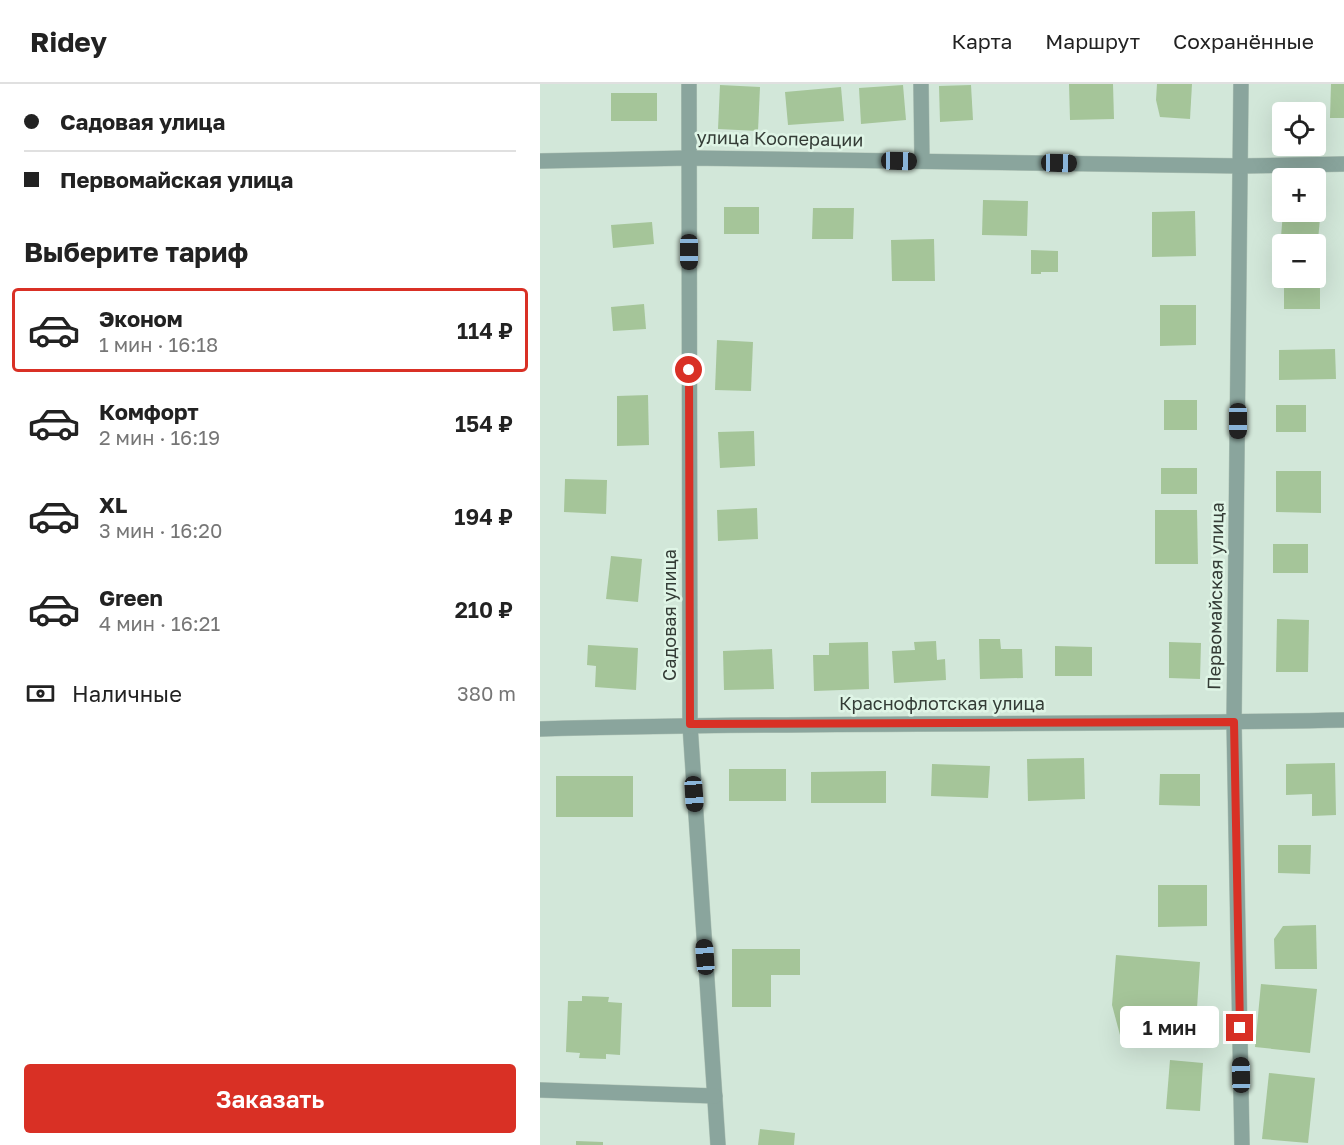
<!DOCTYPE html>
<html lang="ru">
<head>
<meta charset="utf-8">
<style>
	:root { --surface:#fff; --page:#f6f6f6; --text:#222; --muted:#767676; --line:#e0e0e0; --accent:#d93025 }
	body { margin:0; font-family:"Golos Text",sans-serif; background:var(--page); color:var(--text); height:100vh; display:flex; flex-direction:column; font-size:22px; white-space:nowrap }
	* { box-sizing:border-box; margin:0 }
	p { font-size:20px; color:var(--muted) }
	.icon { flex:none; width:33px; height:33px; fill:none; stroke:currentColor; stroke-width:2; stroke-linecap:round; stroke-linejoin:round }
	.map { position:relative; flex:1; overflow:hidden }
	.drawer { display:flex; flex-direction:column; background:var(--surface); width:540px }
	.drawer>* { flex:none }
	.banner { display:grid; align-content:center; height:132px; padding:0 24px; background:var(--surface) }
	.fabs { position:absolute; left:732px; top:18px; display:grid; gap:12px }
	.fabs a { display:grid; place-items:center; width:54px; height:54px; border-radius:6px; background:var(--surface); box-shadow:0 6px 24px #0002; font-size:30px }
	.end { position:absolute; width:27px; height:27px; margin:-14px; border:8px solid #d93025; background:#fff; box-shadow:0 0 0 3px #fff }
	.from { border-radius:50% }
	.bubble { position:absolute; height:42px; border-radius:6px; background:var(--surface); box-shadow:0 6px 24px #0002; font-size:20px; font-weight:600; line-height:42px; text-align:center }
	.car { position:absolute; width:18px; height:36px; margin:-18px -9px; border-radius:8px; box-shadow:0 0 4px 2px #0007; background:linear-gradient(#222 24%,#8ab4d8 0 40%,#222 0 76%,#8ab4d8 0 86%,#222 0) }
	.banner b { display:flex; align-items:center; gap:21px; height:57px; font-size:22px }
	.banner b+b { border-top:2px solid var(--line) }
	.banner i { width:15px; height:15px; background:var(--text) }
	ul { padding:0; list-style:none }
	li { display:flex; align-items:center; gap:18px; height:84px; margin:0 12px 9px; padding:0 12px; border:3px solid transparent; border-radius:6px }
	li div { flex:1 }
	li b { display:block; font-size:22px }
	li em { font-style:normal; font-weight:600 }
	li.current { border-color:var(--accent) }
	li>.icon { width:54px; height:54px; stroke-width:1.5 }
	h2 { padding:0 24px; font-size:27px; line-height:72px }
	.pay { display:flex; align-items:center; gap:15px; height:66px; padding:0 24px; font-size:22px }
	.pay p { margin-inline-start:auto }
	.primary-button { display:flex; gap:12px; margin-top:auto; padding:12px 24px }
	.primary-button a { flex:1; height:69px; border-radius:6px; background:var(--accent); color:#fff; font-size:24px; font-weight:600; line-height:69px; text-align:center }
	header { display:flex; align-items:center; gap:36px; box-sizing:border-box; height:84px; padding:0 30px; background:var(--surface); border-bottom:2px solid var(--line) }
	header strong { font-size:28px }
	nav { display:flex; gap:33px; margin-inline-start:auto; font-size:21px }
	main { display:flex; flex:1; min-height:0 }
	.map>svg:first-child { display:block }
	.building { fill:#a5c599 }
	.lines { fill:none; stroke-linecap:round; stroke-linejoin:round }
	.minor-casing { stroke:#b2c5b8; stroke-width:16 }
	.minor { stroke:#8aa59d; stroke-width:15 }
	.route { stroke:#d93025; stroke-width:8 }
	.labels { text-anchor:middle; stroke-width:5; stroke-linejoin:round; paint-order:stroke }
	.street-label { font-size:18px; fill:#343c36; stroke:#dff5e6 }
</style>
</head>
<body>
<header>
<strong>Ridey</strong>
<nav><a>Карта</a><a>Маршрут</a><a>Сохранённые</a></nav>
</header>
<main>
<section class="drawer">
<div class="banner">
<b><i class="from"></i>Садовая улица</b>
<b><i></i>Первомайская улица</b>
</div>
<h2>Выберите тариф</h2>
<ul>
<li class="current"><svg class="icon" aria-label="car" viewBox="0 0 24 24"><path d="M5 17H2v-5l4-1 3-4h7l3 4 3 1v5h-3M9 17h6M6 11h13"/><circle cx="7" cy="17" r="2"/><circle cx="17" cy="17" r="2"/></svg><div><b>Эконом</b><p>1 мин · 16:18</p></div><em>114 ₽</em></li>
<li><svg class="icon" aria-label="car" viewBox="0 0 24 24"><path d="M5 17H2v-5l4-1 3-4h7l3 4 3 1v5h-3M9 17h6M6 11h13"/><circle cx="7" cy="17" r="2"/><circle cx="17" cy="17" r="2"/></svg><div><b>Комфорт</b><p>2 мин · 16:19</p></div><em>154 ₽</em></li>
<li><svg class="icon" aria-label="car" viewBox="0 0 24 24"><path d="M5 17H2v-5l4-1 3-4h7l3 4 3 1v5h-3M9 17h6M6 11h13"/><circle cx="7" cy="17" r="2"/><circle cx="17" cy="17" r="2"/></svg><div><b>XL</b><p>3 мин · 16:20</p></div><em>194 ₽</em></li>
<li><svg class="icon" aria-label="car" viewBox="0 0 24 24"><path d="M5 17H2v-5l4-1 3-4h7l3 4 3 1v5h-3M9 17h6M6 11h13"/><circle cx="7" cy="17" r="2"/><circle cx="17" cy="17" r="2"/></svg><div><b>Green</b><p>4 мин · 16:21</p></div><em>210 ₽</em></li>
</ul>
<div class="pay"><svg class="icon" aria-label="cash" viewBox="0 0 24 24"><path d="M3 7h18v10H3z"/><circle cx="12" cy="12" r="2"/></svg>Наличные<p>380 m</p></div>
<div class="primary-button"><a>Заказать</a></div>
</section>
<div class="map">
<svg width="804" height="1061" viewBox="0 0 804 1061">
	<rect width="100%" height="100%" fill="#d2e7d9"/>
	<g class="building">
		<path d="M529,0H573L574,35L530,36Z"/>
		<path d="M617,0H652L650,35L620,33L616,16Z"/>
		<path d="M791,0H804V34H790Z"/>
		<path d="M180,1L220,3L218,47L178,45Z"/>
		<path d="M363,1L366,36L321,40L319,4Z"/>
		<path d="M431,1L433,36L400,38L399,2Z"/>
		<path d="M301,3L304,37L248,41L245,8Z"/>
		<rect x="71" y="9" width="46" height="28"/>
		<path d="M776,112L782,113L778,156L741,153L743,128H776Z"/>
		<path d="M443,116L488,117L487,152L442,151Z"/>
		<rect x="184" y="123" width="35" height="27"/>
		<path d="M273,124H314L313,155H272Z"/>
		<path d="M655,127L656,172L612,173V128Z"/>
		<path d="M112,138L114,160L73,164L71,141Z"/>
		<path d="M394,155L395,197H352L351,156Z"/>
		<path d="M491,166L518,167V188H501V190H491Z"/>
		<path d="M744,197L780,198V225H744Z"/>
		<path d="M104,220L106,245L73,247L71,223Z"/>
		<path d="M620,221H656V261L620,262Z"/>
		<path d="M177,256L213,258L211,307L175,306Z"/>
		<path d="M795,265L796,295L739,296V266Z"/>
		<path d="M108,311L109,361L77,362V312Z"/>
		<rect x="624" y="316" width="33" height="30"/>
		<rect x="736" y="321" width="30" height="27"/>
		<path d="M214,347L215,382L180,384L178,348Z"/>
		<rect x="621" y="384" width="36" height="26"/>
		<path d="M736,387H781V429L736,428Z"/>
		<path d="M25,395L67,396L66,430L24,428Z"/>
		<path d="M217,424L218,455L178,457L177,426Z"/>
		<path d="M615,426H657L658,480H615Z"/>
		<rect x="733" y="460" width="35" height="29"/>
		<path d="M71,472L102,475L98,518L66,515Z"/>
		<path d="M737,535L769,536L768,588H736Z"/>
		<path d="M439,555H460L461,565H482L483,594L440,595Z"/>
		<path d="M396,557L397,576L405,575L406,596L354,599L352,567L375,566L374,558Z"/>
		<path d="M328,558L329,605L274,607L273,571H289V559Z"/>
		<path d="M629,558L661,559L660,595L629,594Z"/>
		<path d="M48,561L98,564L96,606L55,603L56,582L47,581Z"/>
		<path d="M515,562L552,563V592H515Z"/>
		<path d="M232,565L234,605L184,606L183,567Z"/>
		<path d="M544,674L545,715L488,717L487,675Z"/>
		<path d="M795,679L796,731L772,732V710L746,711V680Z"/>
		<path d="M392,680L450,682L448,714L391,712Z"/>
		<rect x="189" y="685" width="57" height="32"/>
		<path d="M346,687V719H271V688Z"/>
		<path d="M620,690H660V722L619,721Z"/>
		<rect x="16" y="692" width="77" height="41"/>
		<path d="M738,761H771L770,790L738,789Z"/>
		<path d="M618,801H667V842L618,843Z"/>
		<path d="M776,841L777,885H735L734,855L743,842Z"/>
		<path d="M192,865H260V891H231V923H192Z"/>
		<path d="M576,871L660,878L657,924L625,922L623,954L580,951L572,921Z"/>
		<path d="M721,900L777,905L770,969L715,963Z"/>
		<path d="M42,912L69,913L68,918L82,919L80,971L66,970V975L39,974L40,969L26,968L28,917H42Z"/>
		<path d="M630,976L663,979L660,1027L626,1025Z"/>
		<path d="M729,989L775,994L768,1059L722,1055Z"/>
		<path d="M220,1045L255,1049L254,1061H218Z"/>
		<path d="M36,1057L63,1058V1061H36Z"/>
	</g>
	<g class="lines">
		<defs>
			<g id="minor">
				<path d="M149,0L150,641L178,1061"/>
				<path d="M381,0L382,77"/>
				<path d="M701,0L694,638L702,1061"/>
				<path d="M0,77L149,74L701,82L804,80"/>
				<path d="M0,645C268,637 536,642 804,636"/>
				<path d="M0,1006L175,1012"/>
			</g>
		</defs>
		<use href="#minor" class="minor-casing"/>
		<use href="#minor" class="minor"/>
	</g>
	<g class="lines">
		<path class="route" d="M149,286L150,640L694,638L700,944"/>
	</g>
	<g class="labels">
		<g class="street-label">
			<text transform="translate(240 55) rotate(1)" y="6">улица Кооперации</text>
			<text transform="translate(676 512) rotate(-89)" y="6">Первомайская улица</text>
			<text transform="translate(130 531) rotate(-90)" y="6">Садовая улица</text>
			<text x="402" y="626">Краснофлотская улица</text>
		</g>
	</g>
</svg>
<div class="fabs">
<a><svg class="icon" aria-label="locate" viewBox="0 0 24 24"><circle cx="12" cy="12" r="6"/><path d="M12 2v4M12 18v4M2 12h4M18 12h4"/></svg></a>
<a>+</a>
<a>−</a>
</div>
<i class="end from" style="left:149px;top:286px"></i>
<i class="end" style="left:700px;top:944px"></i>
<div class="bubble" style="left:580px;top:922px;width:99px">1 мин</div>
<i class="car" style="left:359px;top:77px;rotate:91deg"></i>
<i class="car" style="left:519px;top:79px;rotate:91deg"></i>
<i class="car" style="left:149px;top:168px;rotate:180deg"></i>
<i class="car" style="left:698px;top:337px;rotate:180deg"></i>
<i class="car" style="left:154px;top:710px;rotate:176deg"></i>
<i class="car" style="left:165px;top:873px;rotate:356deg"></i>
<i class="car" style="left:701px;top:991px;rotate:359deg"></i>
</div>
</main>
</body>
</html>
